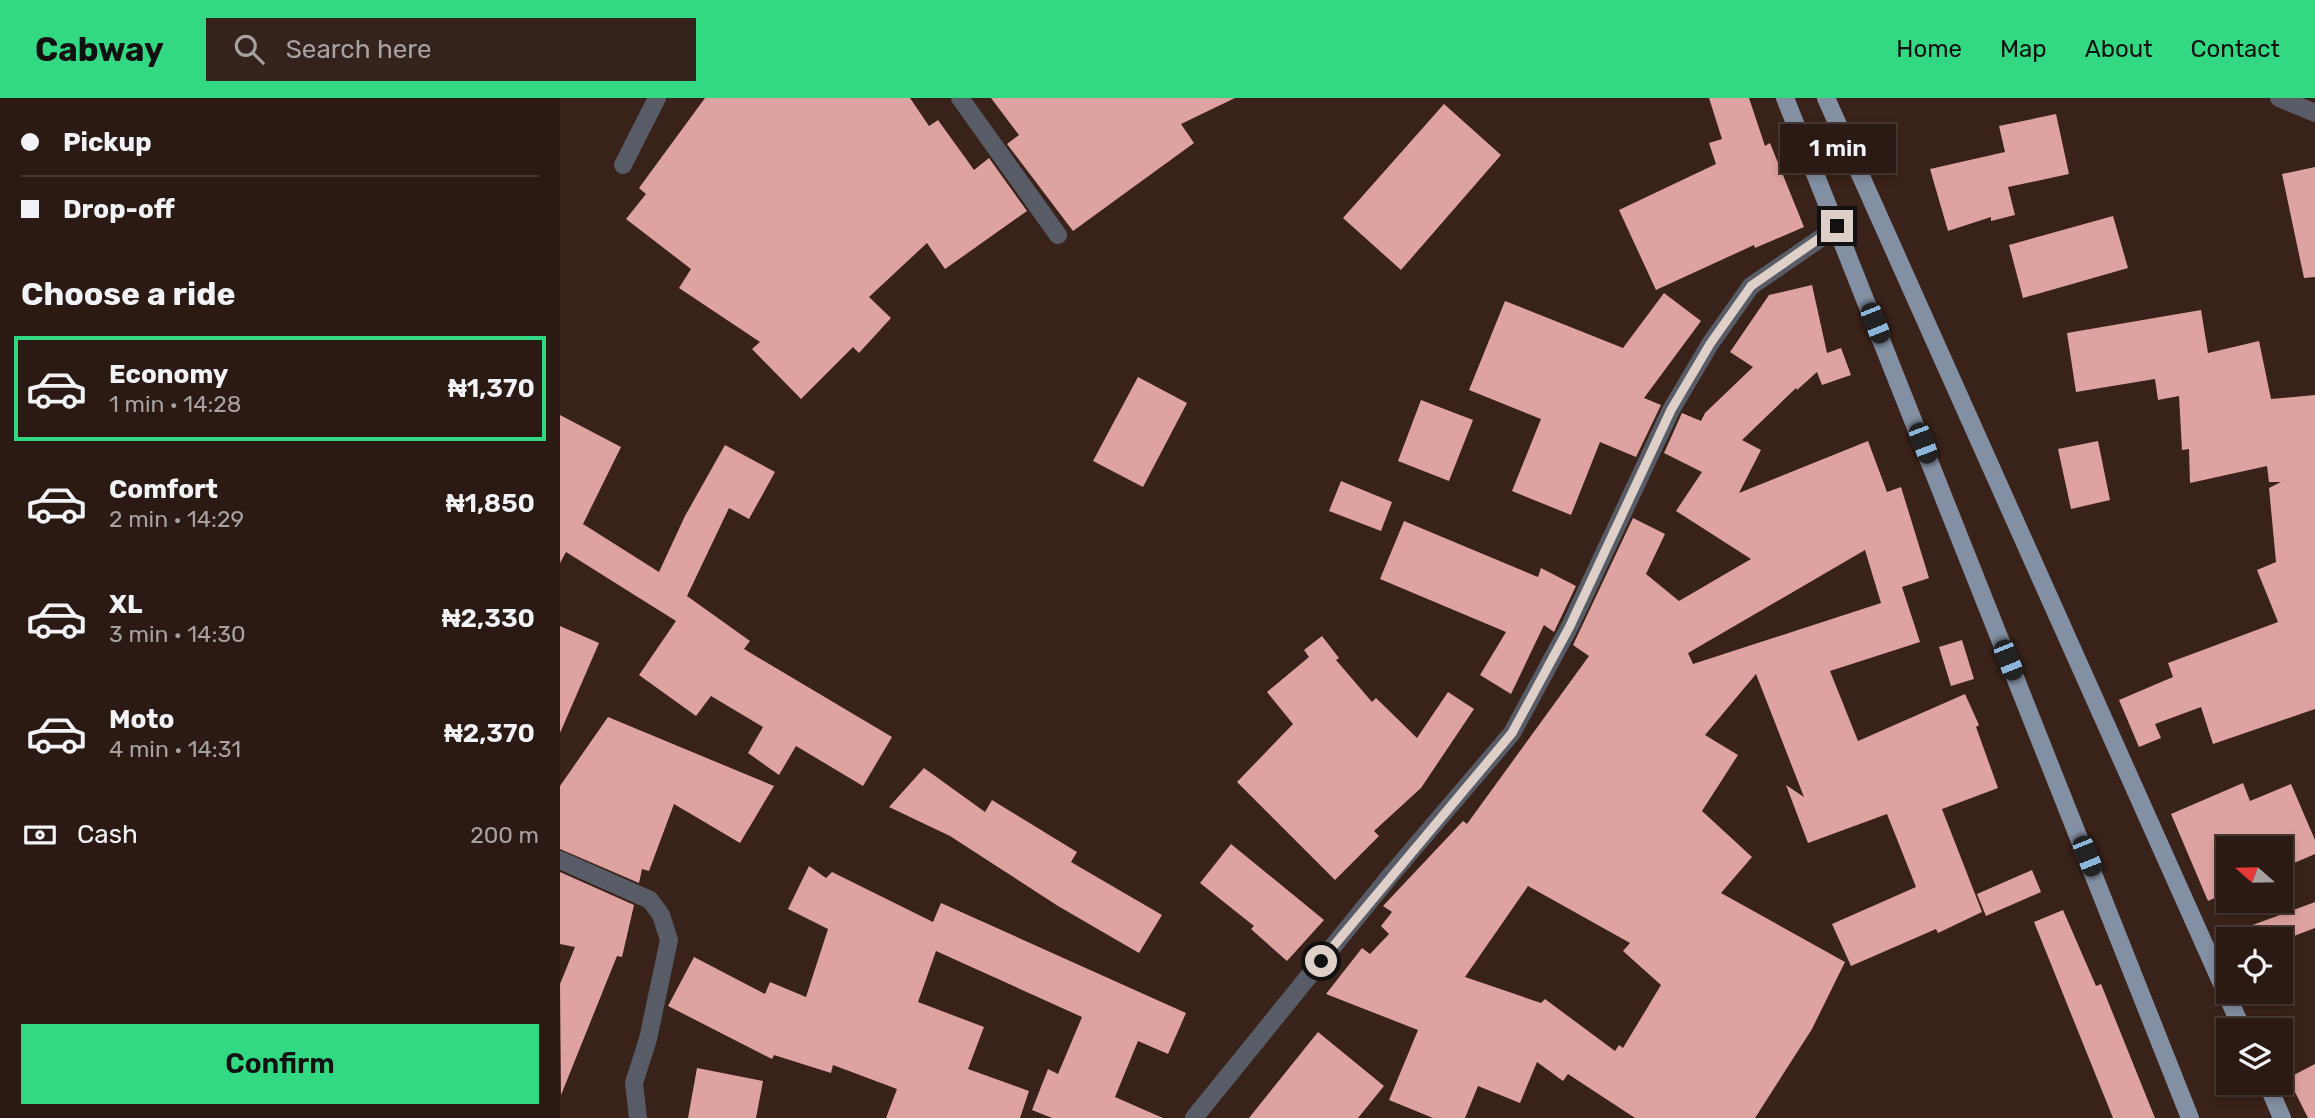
<!DOCTYPE html>
<html lang="en">
<head>
<meta charset="utf-8">
<style>
	:root { --surface:#2b1a13; --page:#33231c; --text:#f1f3f6; --muted:#a6a1a0; --line:#473833; --accent:#32d882 }
	body { margin:0; font-family:Rubik,sans-serif; background:var(--page); color:var(--text); height:100vh; display:flex; flex-direction:column; font-size:26px; white-space:nowrap }
	* { box-sizing:border-box; margin:0 }
	p { font-size:23px; color:var(--muted) }
	.icon { flex:none; width:38px; height:38px; fill:none; stroke:currentColor; stroke-width:2; stroke-linecap:round; stroke-linejoin:round }
	.map { position:relative; flex:1; overflow:hidden }
	.details { display:flex; flex-direction:column; background:var(--surface); width:560px }
	.details>* { flex:none }
	.top-card { display:grid; align-content:center; height:154px; padding:0 21px; background:var(--surface) }
	.needle { width:46px; rotate:290deg }
	.fabs { position:absolute; left:1656px; top:738px; display:grid; gap:14px }
	.fabs a { display:grid; place-items:center; width:77px; height:77px; border-radius:0px; background:var(--surface); box-shadow:0 4px 10px #0003,0 0 0 2px var(--line); font-size:35px }
	.end { position:absolute; width:32px; height:32px; margin:-16px; border:9px solid #dfcfc9; background:#111; box-shadow:0 0 0 4px #111 }
	.from { border-radius:50% }
	.bubble { position:absolute; height:49px; border-radius:0px; background:var(--surface); box-shadow:0 4px 10px #0003,0 0 0 2px var(--line); font-size:23px; font-weight:600; line-height:49px; text-align:center }
	.car { position:absolute; width:21px; height:42px; margin:-21px -10px; border-radius:9px; box-shadow:0 0 5px 2px #0007; background:linear-gradient(#222 24%,#8ab4d8 0 40%,#222 0 76%,#8ab4d8 0 86%,#222 0) }
	.top-card b { display:flex; align-items:center; gap:24px; height:66px; font-size:26px }
	.top-card b+b { border-top:2px solid var(--line) }
	.top-card i { width:18px; height:18px; background:var(--text) }
	ul { padding:0; list-style:none }
	li { display:flex; align-items:center; gap:21px; height:105px; margin:0 14px 10px; padding:0 7px; border:4px solid transparent; border-radius:0px }
	li div { flex:1 }
	li b { display:block; font-size:26px }
	li em { font-style:normal; font-weight:600 }
	li.on { border-color:var(--accent) }
	li>.icon { width:63px; height:63px; stroke-width:1.5 }
	h2 { padding:0 21px; font-size:32px; line-height:84px }
	.pay { display:flex; align-items:center; gap:18px; height:77px; padding:0 21px; font-size:26px }
	.pay p { margin-inline-start:auto }
	.primary-button { display:flex; gap:14px; margin-top:auto; padding:14px 21px }
	.primary-button a { flex:1; height:80px; border-radius:0px; background:var(--accent); color:#111; font-size:28px; font-weight:600; line-height:80px; text-align:center }
	header { display:flex; align-items:center; gap:42px; box-sizing:border-box; height:98px; padding:0 35px; background:var(--accent); color:#111 }
	header strong { font-size:33px }
	nav { display:flex; gap:38px; margin-inline-start:auto; font-size:24px }
	.search { width:490px; height:63px; background:var(--page); display:flex; align-items:center; gap:18px; box-sizing:border-box; padding:0 24px; border-radius:0px; color:var(--muted); font-size:26px }
	main { display:flex; flex:1; min-height:0 }
	.map>svg:first-child { display:block }
	.building { fill:#dea2a0; fill-rule:evenodd }
	.lines { fill:none; stroke-linecap:round; stroke-linejoin:round }
	.street { stroke:#575c66; stroke-width:18 }
	.primary { stroke:#838fa3; stroke-width:18 }
	.route { stroke:#dfcfc9; stroke-width:9 }
</style>
</head>
<body>
<header>
<strong>Cabway</strong>
<div class="search"><svg class="icon" aria-label="search" viewBox="0 0 24 24"><circle cx="10" cy="10" r="6"/><path d="M15 15l6 6"/></svg>Search here</div>
<nav><a>Home</a><a>Map</a><a>About</a><a>Contact</a></nav>
</header>
<main>
<section class="details">
<div class="top-card">
<b><i class="from"></i>Pickup</b>
<b><i></i>Drop-off</b>
</div>
<h2>Choose a ride</h2>
<ul>
<li class="on"><svg class="icon" aria-label="car" viewBox="0 0 24 24"><path d="M5 17H2v-5l4-1 3-4h7l3 4 3 1v5h-3M9 17h6M6 11h13"/><circle cx="7" cy="17" r="2"/><circle cx="17" cy="17" r="2"/></svg><div><b>Economy</b><p>1 min · 14:28</p></div><em>₦1,370</em></li>
<li><svg class="icon" aria-label="car" viewBox="0 0 24 24"><path d="M5 17H2v-5l4-1 3-4h7l3 4 3 1v5h-3M9 17h6M6 11h13"/><circle cx="7" cy="17" r="2"/><circle cx="17" cy="17" r="2"/></svg><div><b>Comfort</b><p>2 min · 14:29</p></div><em>₦1,850</em></li>
<li><svg class="icon" aria-label="car" viewBox="0 0 24 24"><path d="M5 17H2v-5l4-1 3-4h7l3 4 3 1v5h-3M9 17h6M6 11h13"/><circle cx="7" cy="17" r="2"/><circle cx="17" cy="17" r="2"/></svg><div><b>XL</b><p>3 min · 14:30</p></div><em>₦2,330</em></li>
<li><svg class="icon" aria-label="car" viewBox="0 0 24 24"><path d="M5 17H2v-5l4-1 3-4h7l3 4 3 1v5h-3M9 17h6M6 11h13"/><circle cx="7" cy="17" r="2"/><circle cx="17" cy="17" r="2"/></svg><div><b>Moto</b><p>4 min · 14:31</p></div><em>₦2,370</em></li>
</ul>
<div class="pay"><svg class="icon" aria-label="cash" viewBox="0 0 24 24"><path d="M3 7h18v10H3z"/><circle cx="12" cy="12" r="2"/></svg>Cash<p>200 m</p></div>
<div class="primary-button"><a>Confirm</a></div>
</section>
<div class="map">
<svg width="1755" height="1020" viewBox="0 0 1755 1020">
	<rect width="100%" height="100%" fill="#392219"/>
	<g class="building">
		<path d="M145,0H350L369,28L378,22L414,72L429,60L467,113L385,171L367,145L309,199L331,220L299,255L293,249L241,301L192,251L200,244L119,190L131,171L66,121L86,96L79,90Z"/>
		<path d="M431,0H675L621,26L634,45L513,133L447,46L459,37Z"/>
		<path d="M1149,0H1189L1205,48L1210,45L1244,129L1195,150L1194,147L1096,192L1059,112L1156,66L1149,45L1162,41Z"/>
		<path d="M884,6L941,57L841,172L783,120Z"/>
		<path d="M1496,16L1509,76L1448,89L1455,117L1431,123V119L1388,133L1370,71L1445,54L1439,28Z"/>
		<path d="M1755,69V179L1744,180L1722,76Z"/>
		<path d="M1553,118L1568,170L1463,200L1449,147Z"/>
		<path d="M1252,187L1267,255L1281,250L1291,277L1262,287L1257,274L1237,292L1236,290L1182,342L1201,352L1179,395L1308,343L1327,394L1341,389L1369,480L1342,489L1360,544L1270,573L1298,643L1405,596L1419,627L1416,629L1438,690L1382,711L1422,814L1378,835L1376,831L1291,868L1272,826L1356,789L1327,716L1248,745L1226,687L1244,699L1196,576L1145,637L1178,657L1142,713L1192,759L1161,795L1285,864L1252,931L1195,1020H1075L1008,976L1003,983L977,964L960,1005L918,988L905,1020H873L829,1002L858,932L766,896L802,850L810,856L829,836L821,828L832,814L823,808L903,723L907,726L1029,558L1013,547L1073,420L1105,436L1086,476L1119,503L1191,461L1116,413L1142,374L1104,355L1122,315L1141,323L1145,315L1193,269L1170,254L1209,197ZM1305,452L1321,505L1133,566L1128,555ZM968,788L1070,845L1063,853L1101,887L1063,950L1059,947L1055,953L985,901L981,905L905,879Z"/>
		<path d="M1104,195L1141,223L1084,300L1101,307L1076,359L1040,344L1011,417L952,393L981,321L909,292L945,203L1063,250Z"/>
		<path d="M1641,212L1648,255L1699,243L1711,301L1755,297V611L1653,646L1641,609L1595,626L1601,640L1579,649L1559,602L1613,579L1608,565L1718,524L1697,472L1716,464L1709,390L1721,384H1709L1707,368L1630,385L1629,351L1622,352L1619,298L1598,302L1595,281L1516,294L1507,235Z"/>
		<path d="M578,279L627,305L583,389L533,363Z"/>
		<path d="M861,302L913,322L889,383L838,363Z"/>
		<path d="M0,317L61,349L23,426L99,474L125,418L165,347L215,374L189,421L169,410L127,498L190,543L184,551L332,639L303,688L236,648L219,677L188,655L203,629L151,598L136,618L79,577L116,523L6,454L0,465Z"/>
		<path d="M1538,343L1550,402L1511,411L1498,351Z"/>
		<path d="M781,383L832,404L821,433L769,413Z"/>
		<path d="M844,423L978,479L981,470L1016,488L994,534L984,527L951,596L920,577L946,534L820,481Z"/>
		<path d="M0,528L39,545L0,635Z"/>
		<path d="M762,538L779,560L776,562L812,604L816,600L857,640L888,594L914,611L861,690L814,733L819,738L775,782L677,684L733,626L707,594L749,559L744,552Z"/>
		<path d="M1402,542L1414,581L1391,588L1379,549Z"/>
		<path d="M48,619L214,688L180,745L114,706L89,773L82,771L79,785L0,751V688Z"/>
		<path d="M364,670L425,714L432,702L517,754L511,764L602,817L579,855L498,808L390,738L329,709Z"/>
		<path d="M1683,685L1690,703L1731,686L1755,742V756L1720,771V751H1668V794L1648,803L1611,716Z"/>
		<path d="M671,746L764,822L727,863L691,831L694,828L640,785Z"/>
		<path d="M249,768L266,780L272,774L373,824L381,805L626,915L608,956L578,943L555,999L603,1020H492L472,1012L488,971L498,976L522,919L376,853L358,904L424,929L408,971L469,993L460,1020H326L337,991L273,967L271,975L214,957L212,961L108,908L134,859L205,896L210,884L246,899L268,831L228,811Z"/>
		<path d="M1472,772L1481,794L1426,818L1417,796Z"/>
		<path d="M0,774L74,807L62,859L57,858L1,997L0,886L15,849L0,846Z"/>
		<path d="M1755,804V830L1723,842H1661L1660,839Z"/>
		<path d="M1503,812L1536,888L1541,886L1595,1020H1553L1474,824Z"/>
		<path d="M758,934L824,988L798,1020H689Z"/>
		<path d="M1755,966V1020H1748L1728,980Z"/>
		<path d="M137,970L203,983L196,1020H128Z"/>
	</g>
	<g class="lines">
		<g class="street">
			<path d="M400,0L498,137"/>
			<path d="M1719,0L1755,15"/>
			<path d="M63,67L97,0"/>
			<path d="M0,762L90,802L101,817L109,842L88,941L74,985L78,1020"/>
			<path d="M634,1020L830,778L952,635L1010,528L1111,312L1150,246L1191,188L1277,129"/>
		</g>
		<g class="primary">
			<path d="M1225,0L1630,1020"/>
			<path d="M1266,0L1683,933"/>
			<path d="M1707,985L1722,1020"/>
		</g>
	</g>
	<g class="lines">
		<path class="route" d="M761,863L952,635L1010,528L1111,312L1150,246L1191,188L1277,128"/>
	</g>
</svg>
<div class="fabs">
<a><svg class="needle" viewBox="-14 -14 28 28"><path d="M0-13l5 13h-10z" fill="#e53935"/><path d="M0 13l5-13h-10z" fill="#a6a1a0"/></svg></a>
<a><svg class="icon" aria-label="locate" viewBox="0 0 24 24"><circle cx="12" cy="12" r="6"/><path d="M12 2v4M12 18v4M2 12h4M18 12h4"/></svg></a>
<a><svg class="icon" aria-label="layers" viewBox="0 0 24 24"><path d="M12 4l9 5-9 5-9-5zM3 14l9 5 9-5"/></svg></a>
</div>
<i class="end from" style="left:761px;top:863px"></i>
<i class="end" style="left:1277px;top:128px"></i>
<div class="bubble" style="left:1220px;top:26px;width:116px">1 min</div>
<i class="car" style="left:1315px;top:225px;rotate:158deg"></i>
<i class="car" style="left:1363px;top:345px;rotate:159deg"></i>
<i class="car" style="left:1448px;top:562px;rotate:158deg"></i>
<i class="car" style="left:1527px;top:758px;rotate:158deg"></i>
</div>
</main>
</body>
</html>
